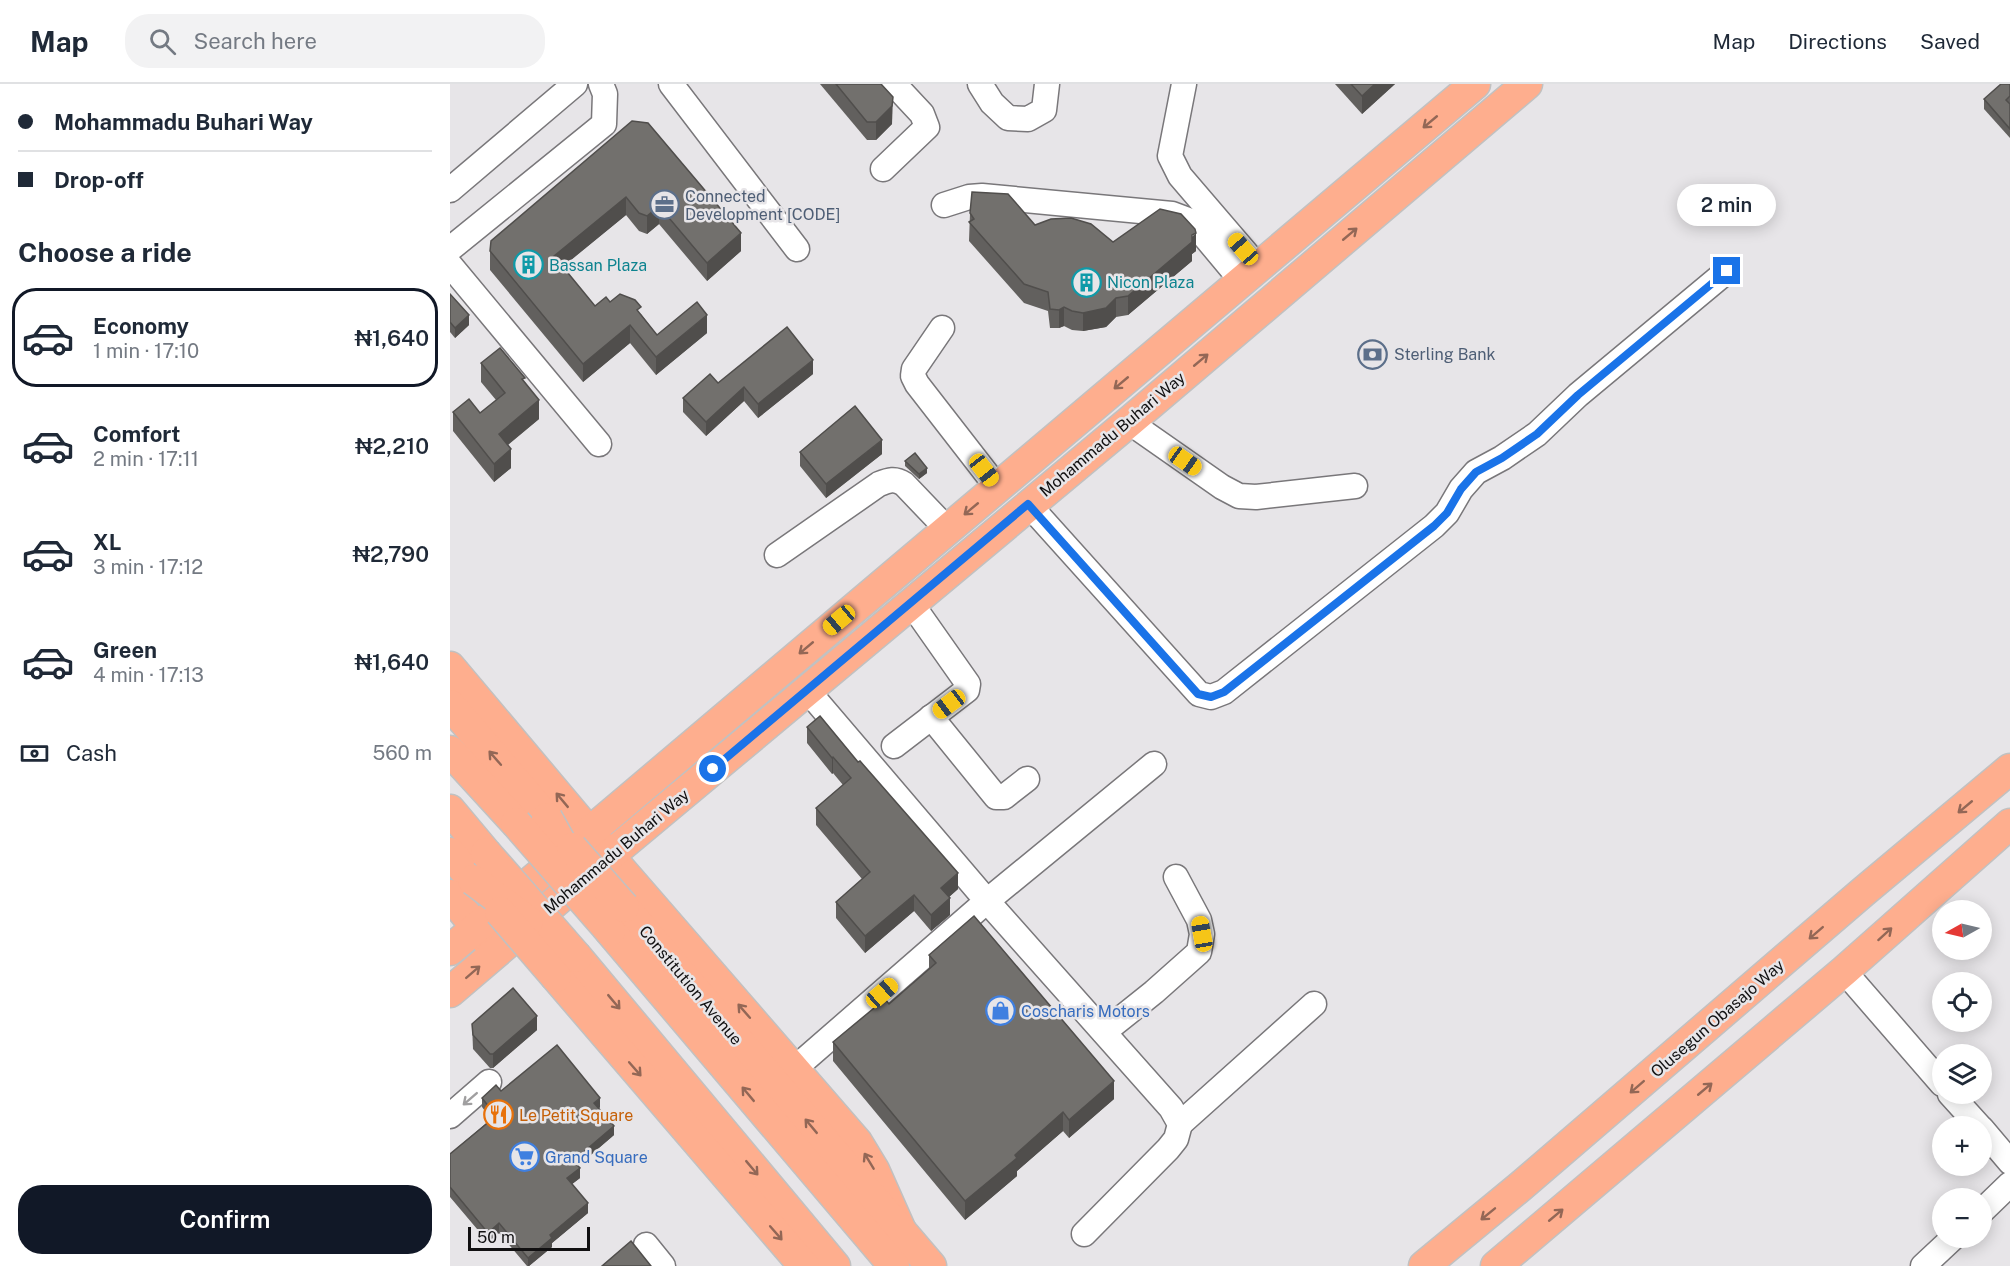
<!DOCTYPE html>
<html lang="en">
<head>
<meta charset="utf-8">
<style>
	:root { --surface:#fff; --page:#f2f2f3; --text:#1f2937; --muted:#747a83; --line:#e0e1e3; --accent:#111827 }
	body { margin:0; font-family:"Public Sans",sans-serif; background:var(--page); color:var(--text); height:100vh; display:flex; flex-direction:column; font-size:22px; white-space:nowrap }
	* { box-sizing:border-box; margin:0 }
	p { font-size:20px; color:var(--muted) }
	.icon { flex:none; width:33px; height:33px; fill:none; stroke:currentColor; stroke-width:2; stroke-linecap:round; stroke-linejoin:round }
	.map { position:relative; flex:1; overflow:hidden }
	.details { display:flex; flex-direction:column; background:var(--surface); width:450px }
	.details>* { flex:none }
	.guide { display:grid; align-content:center; height:132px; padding:0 18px; background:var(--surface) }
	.needle { width:39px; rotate:262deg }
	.fabs { position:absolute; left:1482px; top:816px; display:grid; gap:12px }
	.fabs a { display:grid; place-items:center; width:60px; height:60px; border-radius:50%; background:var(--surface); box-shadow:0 3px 15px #0003; font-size:30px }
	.scale { position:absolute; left:18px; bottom:15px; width:122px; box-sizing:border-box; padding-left:6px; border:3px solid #111011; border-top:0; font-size:16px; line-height:21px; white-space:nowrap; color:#111011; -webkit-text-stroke:4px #e7e5e8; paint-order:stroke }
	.end { position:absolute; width:27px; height:27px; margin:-14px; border:8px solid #1a73e8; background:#fff; box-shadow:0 0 0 3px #fff }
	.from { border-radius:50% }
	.bubble { position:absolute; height:42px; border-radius:21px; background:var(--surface); box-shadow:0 3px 15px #0003; font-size:20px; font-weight:600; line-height:42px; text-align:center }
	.car { position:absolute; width:18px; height:36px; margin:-18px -9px; border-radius:8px; box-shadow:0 0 4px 2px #0007; background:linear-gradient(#f5c518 24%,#345 0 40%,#f5c518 0 76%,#345 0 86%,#f5c518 0) }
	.guide b { display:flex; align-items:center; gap:21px; height:57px; font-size:22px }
	.guide b+b { border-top:2px solid var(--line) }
	.guide i { width:15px; height:15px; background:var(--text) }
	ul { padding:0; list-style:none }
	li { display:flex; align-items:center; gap:18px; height:99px; margin:0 12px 9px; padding:0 6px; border:3px solid transparent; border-radius:24px }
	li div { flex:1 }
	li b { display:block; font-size:22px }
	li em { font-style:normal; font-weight:600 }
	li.current { border-color:var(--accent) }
	li>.icon { width:54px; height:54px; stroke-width:1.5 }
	h2 { padding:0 18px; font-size:27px; line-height:72px }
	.pay { display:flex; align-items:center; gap:15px; height:66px; padding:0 18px; font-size:22px }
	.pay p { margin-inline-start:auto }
	.button { display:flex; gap:12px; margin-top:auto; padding:12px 18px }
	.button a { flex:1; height:69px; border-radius:24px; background:var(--accent); color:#fff; font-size:24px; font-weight:600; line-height:69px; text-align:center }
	header { display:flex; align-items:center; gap:36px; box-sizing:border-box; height:84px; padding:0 30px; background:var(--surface); border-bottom:2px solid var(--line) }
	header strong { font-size:28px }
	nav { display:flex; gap:33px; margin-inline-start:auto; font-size:21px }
	.search { width:420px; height:54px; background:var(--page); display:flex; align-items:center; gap:15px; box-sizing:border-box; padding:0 21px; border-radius:24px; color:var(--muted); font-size:22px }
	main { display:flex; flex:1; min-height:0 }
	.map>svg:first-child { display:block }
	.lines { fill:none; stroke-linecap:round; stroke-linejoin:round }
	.minor-casing { stroke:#79777a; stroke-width:27 }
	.major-casing { stroke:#c1c1c1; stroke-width:33 }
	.minor { stroke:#fff; stroke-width:24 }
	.major { stroke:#feae8e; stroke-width:30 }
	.major-bridge-casing { stroke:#c1c1c1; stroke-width:33; stroke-linecap:butt }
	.major-bridge { stroke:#feae8e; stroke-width:30 }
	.wall { fill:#62605e }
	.shaded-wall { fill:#504e4c }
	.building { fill:#72706d; stroke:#504e4c; stroke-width:1.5 }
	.oneway { stroke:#936756 }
	.oneway2 { stroke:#a09fa0 }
	.route { stroke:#1a73e8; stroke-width:8 }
	.labels { text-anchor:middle; stroke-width:5; stroke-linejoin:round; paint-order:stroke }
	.service-label { font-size:16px; fill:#4e5e75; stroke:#e7e5e8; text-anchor:start }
	.culture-label { font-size:16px; fill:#0d838f; stroke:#e7e5e8; text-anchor:start }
	.street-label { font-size:16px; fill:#111011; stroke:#e7e5e8 }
	.shop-label { font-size:16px; fill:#366cbe; stroke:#e7e5e8; text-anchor:start }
	.food-label { font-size:16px; fill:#c56008; stroke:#e7e5e8; text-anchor:start }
</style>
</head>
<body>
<header>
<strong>Map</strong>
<div class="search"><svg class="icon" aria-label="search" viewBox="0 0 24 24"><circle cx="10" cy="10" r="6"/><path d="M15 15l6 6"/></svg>Search here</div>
<nav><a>Map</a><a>Directions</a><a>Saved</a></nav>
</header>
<main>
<section class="details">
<div class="guide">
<b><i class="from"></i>Mohammadu Buhari Way</b>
<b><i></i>Drop-off</b>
</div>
<h2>Choose a ride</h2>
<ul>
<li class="current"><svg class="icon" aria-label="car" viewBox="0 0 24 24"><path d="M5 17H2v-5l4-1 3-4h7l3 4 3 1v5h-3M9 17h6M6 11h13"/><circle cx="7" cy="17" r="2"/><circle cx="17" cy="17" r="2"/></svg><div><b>Economy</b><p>1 min · 17:10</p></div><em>₦1,640</em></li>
<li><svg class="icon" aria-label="car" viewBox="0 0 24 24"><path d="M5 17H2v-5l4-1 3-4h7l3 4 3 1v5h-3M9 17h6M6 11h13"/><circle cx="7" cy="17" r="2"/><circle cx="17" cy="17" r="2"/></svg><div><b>Comfort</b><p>2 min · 17:11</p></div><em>₦2,210</em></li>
<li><svg class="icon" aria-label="car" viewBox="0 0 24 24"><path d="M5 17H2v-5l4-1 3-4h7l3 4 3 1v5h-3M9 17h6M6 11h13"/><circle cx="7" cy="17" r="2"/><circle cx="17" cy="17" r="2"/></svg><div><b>XL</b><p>3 min · 17:12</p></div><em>₦2,790</em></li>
<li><svg class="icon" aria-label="car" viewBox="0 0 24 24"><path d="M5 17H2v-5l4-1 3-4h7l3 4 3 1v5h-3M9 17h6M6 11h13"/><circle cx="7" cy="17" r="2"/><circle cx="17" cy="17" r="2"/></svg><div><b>Green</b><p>4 min · 17:13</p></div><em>₦1,640</em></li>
</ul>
<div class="pay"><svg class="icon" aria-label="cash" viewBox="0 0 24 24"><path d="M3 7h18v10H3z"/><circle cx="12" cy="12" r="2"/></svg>Cash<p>560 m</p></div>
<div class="button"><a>Confirm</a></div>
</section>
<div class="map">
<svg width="1560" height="1182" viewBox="0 0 1560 1182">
	<rect width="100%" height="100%" fill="#e7e5e8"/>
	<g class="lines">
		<defs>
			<g id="minor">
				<path d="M221,0L347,165"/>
				<path d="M530,0L542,19L558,34L578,35L594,26L597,0"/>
				<path d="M734,0L720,72L730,92L808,183"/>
				<path d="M433,85L477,43L472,30L444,0"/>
				<path d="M0,106L125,0"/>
				<path d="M494,121L519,113L532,112L722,130L738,136L746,142L792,197"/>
				<path d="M0,165L154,40L155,10L151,0"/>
				<path d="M0,181L149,360"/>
				<path d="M492,244L464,285L463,292L467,300L547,403"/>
				<path d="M679,338L772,403L789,412L806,413L905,402"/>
				<path d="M578,420L749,610L761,613L774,608L984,442L997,429L1011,405L1026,388L1052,374L1087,350L1128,311L1277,187"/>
				<path d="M327,471L429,400C439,396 445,394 454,400L497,445"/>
				<path d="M481,633L546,713H554L577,695"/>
				<path d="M444,662L517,606L518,600L461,519"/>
				<path d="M1394,887L1492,1000"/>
				<path d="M654,948L704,908L749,868L752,850L749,836L726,793"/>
				<path d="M344,985L537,817L357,606"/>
				<path d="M1500,1010L1529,1042"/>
				<path d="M0,1032L39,998"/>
				<path d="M730,1040L864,920"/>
				<path d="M1532,1045L1560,1078"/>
				<path d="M1532,1127L1560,1100"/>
				<path d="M634,1150L718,1065L726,1055L730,1040L721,1024L537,817L704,680"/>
				<path d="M196,1161L213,1182"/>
				<path d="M1473,1182L1503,1154"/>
			</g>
			<g id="major">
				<path d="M0,583L159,772L407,1058L424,1086L452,1149"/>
				<path d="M0,621L97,734"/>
				<path d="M0,667L66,739"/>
				<path d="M0,726L36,769"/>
				<path d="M0,769L23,796"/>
				<path d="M0,811L39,859"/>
				<path d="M174,823L481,1182"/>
				<path d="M160,847L444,1182"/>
				<path d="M0,866L1025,0"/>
				<path d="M127,873L385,1182"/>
				<path d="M106,893L354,1182"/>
				<path d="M0,908L159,772L679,338L1077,0"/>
				<path d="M974,1182L1071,1102L1413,808L1560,685"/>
				<path d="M1046,1182L1394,887L1560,740"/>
			</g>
		</defs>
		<use href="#minor" class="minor-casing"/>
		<use href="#major" class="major-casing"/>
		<use href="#minor" class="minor"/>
		<use href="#major" class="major"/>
		<defs>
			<g id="major-bridge">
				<path d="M97,734L129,792"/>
				<path d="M66,739L160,847"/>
				<path d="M122,764L174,823"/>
				<path d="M36,769L127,873"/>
				<path d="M23,796L78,837"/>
				<path d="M50,828L106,893"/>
			</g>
		</defs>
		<use href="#major-bridge" class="major-bridge-casing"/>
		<use href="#major-bridge" class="major-bridge"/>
	</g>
	<g class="wall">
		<path d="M370,0H431L442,40L426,56H417Z"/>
		<path d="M885,0H945L912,30Z"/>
		<path d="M1560,0V54L1534,25V15Z"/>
		<path d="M182,37L291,167L257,197L209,140L197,150L189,147L176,131L112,183L145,222L160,218L191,230L207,251L257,249L206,291L180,259L133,298L40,186V167Z"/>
		<path d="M520,129L585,141L663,158L746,167L742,170V177L678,231L666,233L656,243L633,247L622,246L614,242L609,244H600L598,227L574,219L519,157Z"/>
		<path d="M0,210L19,241L5,254L0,248Z"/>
		<path d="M31,279L75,298L89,335L58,361L61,384L44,398L3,347V328L30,329L46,316L31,298Z"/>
		<path d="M363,290L308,334L294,317L256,352L233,328V314L268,299Z"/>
		<path d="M350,368L432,370L376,414L350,382Z"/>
		<path d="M455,377L477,389L469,395L455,382Z"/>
		<path d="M357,643L508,805L499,813L500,831L481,847L464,827L415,869L386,834V818L412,795L366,741V724L393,701L383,689L382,690L357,659Z"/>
		<path d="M479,871L664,1015L619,1054L613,1047L567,1087V1092L515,1136L383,977V958L439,920L479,886Z"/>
		<path d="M22,940L87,946L43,984H40L23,965Z"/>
		<path d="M51,1007L150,1023L149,1025L164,1051L128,1082L130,1094L122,1100L138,1129L102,1159V1163L79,1182H77L49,1149L38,1158L0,1113V1070L41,1035L32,1023V1014Z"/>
	</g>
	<g class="shaded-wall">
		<path d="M925,0H945L912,30V12Z"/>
		<path d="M443,13L442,40L426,56V38Z"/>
		<path d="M176,113V131L104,190V172Z"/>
		<path d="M209,122V140L197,150V132Z"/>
		<path d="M291,149V167L257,197V179Z"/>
		<path d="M746,149V167L742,170V177L678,231V212Z"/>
		<path d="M666,214V233L656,243L633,247V229Z"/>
		<path d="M614,223V242L609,244V226Z"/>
		<path d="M19,231V241L5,254V244Z"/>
		<path d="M257,231V249L206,291V273Z"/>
		<path d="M180,241V259L133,298V280Z"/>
		<path d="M363,276V290L308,334V320Z"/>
		<path d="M294,303V317L256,352V338Z"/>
		<path d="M89,316V335L49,368V350Z"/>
		<path d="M432,356V370L376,414V400Z"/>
		<path d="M61,365V384L44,398V380Z"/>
		<path d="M477,384V389L469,395V390Z"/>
		<path d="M383,673V689L382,690V674Z"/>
		<path d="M508,789V805L491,820V804Z"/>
		<path d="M464,811V827L415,869V852Z"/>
		<path d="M500,814V831L481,847V831Z"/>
		<path d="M87,932V946L43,984V970Z"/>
		<path d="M664,997V1015L619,1054V1036Z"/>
		<path d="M150,1014V1023L144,1029V1019Z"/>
		<path d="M613,1028V1047L567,1087V1092L515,1136V1117L565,1071Z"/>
		<path d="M164,1042V1051L123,1086V1077Z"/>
		<path d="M130,1084V1094L117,1104V1094Z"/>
		<path d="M138,1119V1129L102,1159V1163L79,1182H78V1174L100,1151Z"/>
		<path d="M49,1139V1149L38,1158V1149Z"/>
	</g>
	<g class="building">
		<path d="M386,0H431L443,13L442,22L426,38H417Z"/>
		<path d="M901,0H925L912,12Z"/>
		<path d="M1551,0H1560V12L1556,16L1560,20V45L1534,15Z"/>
		<path d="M182,37L198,39L291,149L257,179L209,122L197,132L189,129L176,113L104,172L145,222L156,213L160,218L170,210L185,216L191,223L187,226L207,251L247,218L257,231L206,273L180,241L133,280L40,167L41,157Z"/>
		<path d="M522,108L558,110L585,141L601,135L621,134L641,140L663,158L710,125L731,130L745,145L746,149L742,151V158L678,212L666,214L656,224L633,229L622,227L614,223L609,226L600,225L598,208L574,200L519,138L524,135L520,129Z"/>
		<path d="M0,210L19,231L5,244L0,238Z"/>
		<path d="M337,243L363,276L308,320L294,303L256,338L233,314L260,290L268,299Z"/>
		<path d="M50,264L75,294L72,295L89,316L49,350L61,365L44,380L3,328L19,315L30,329L55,309L31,279Z"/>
		<path d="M405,322L432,356L376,400L350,368Z"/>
		<path d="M465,369L477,384L469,390L455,377Z"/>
		<path d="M370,632L408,678L410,677L508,789L491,804L500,814L481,831L464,811L415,852L386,818L420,788L366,724L401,694L383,673L382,674L357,643Z"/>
		<path d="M524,832L664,997L619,1036L613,1028L565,1071L567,1074L515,1117L383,958L435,915L439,920L486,879L479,871Z"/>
		<path d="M63,904L87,932L43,970H40L23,951L22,940Z"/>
		<path d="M107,961L150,1014L144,1019L164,1042L123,1077L130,1084L117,1094L138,1119L100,1151L102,1154L78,1174L49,1139L38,1149L0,1103V1070L46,1032L32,1014L46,1001L51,1007Z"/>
		<path d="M181,1157L201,1182H152Z"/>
	</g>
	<defs><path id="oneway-shaft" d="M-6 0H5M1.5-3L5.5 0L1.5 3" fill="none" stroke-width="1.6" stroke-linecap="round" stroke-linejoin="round" transform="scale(1.5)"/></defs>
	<g class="oneway">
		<use href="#oneway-shaft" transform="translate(980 38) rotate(140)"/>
		<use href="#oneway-shaft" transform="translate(900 150) rotate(-40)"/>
		<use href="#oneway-shaft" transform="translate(751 276) rotate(-40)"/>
		<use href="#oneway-shaft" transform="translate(671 299) rotate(140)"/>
		<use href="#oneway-shaft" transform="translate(521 425) rotate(140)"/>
		<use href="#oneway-shaft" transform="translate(356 564) rotate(140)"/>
		<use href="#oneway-shaft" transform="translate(45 674) rotate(-131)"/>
		<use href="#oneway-shaft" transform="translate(112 716) rotate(-130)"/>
		<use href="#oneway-shaft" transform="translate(1515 723) rotate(140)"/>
		<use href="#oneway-shaft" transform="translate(1366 849) rotate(139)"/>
		<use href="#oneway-shaft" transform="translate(1435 850) rotate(-42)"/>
		<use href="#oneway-shaft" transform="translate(23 888) rotate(-41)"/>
		<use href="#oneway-shaft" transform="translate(164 918) rotate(50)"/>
		<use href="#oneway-shaft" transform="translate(294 927) rotate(-131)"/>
		<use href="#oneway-shaft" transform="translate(185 985) rotate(49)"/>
		<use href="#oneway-shaft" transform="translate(1187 1003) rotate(139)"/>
		<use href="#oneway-shaft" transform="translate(1255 1005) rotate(-40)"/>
		<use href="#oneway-shaft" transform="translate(298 1010) rotate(-130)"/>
		<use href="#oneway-shaft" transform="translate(361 1042) rotate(-130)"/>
		<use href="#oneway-shaft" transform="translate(419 1077) rotate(-121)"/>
		<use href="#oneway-shaft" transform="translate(302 1084) rotate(50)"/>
		<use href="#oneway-shaft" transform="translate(1038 1130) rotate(141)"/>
		<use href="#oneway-shaft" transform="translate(1106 1131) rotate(-40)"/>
		<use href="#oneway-shaft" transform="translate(326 1149) rotate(49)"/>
	</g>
	<use class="oneway2" href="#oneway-shaft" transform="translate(20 1015) rotate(139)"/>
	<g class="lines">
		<path class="route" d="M263,685L578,420L748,610L761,613L774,608L984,442L997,429L1011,405L1026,388L1052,374L1087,350L1128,311L1277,187"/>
	</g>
	<defs>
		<symbol id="office-ring" viewBox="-11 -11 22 22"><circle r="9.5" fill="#e7e5e8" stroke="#5c6f8a" stroke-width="1.5"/><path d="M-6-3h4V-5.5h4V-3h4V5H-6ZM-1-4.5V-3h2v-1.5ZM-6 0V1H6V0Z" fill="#5c6f8a"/></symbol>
		<symbol id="building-ring" viewBox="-11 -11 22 22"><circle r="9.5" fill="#e7e5e8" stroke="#0f9aa8" stroke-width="1.5"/><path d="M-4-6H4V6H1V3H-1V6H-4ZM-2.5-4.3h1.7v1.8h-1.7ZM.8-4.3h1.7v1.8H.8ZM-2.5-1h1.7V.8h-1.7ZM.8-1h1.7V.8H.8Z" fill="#0f9aa8"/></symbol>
		<symbol id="bank-ring" viewBox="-11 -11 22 22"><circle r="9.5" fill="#e7e5e8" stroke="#5c6f8a" stroke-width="1.5"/><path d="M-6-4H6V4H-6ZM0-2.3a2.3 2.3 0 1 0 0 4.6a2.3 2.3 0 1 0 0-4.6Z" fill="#5c6f8a"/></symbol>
		<symbol id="shop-ring" viewBox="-11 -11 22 22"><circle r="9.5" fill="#e7e5e8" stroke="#3f7fe0" stroke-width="1.5"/><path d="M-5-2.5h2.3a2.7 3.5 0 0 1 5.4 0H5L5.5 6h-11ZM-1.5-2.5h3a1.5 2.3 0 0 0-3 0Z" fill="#3f7fe0"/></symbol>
		<symbol id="restaurant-ring" viewBox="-11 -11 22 22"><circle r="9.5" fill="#e7e5e8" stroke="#e8710a" stroke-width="1.5"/><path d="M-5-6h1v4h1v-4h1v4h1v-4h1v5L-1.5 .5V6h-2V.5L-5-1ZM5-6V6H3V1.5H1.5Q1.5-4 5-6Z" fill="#e8710a"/></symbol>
		<symbol id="supermarket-ring" viewBox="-11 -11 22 22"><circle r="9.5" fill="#e7e5e8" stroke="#3f7fe0" stroke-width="1.5"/><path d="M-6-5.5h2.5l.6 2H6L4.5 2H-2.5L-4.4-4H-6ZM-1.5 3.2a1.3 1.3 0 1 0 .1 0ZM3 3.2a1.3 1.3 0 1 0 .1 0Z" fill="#3f7fe0"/></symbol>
	</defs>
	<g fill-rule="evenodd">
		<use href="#office-ring" x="198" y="104" width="33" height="33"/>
		<use href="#building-ring" x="62" y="164" width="33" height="33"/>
		<use href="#building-ring" x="620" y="182" width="33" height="33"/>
		<use href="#bank-ring" x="906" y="254" width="33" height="33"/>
		<use href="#shop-ring" x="534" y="910" width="33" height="33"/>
		<use href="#restaurant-ring" x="32" y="1014" width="33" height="33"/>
		<use href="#supermarket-ring" x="58" y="1056" width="33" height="33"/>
	</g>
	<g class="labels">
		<g class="service-label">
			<text x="235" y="118">Connected<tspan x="235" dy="18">Development [CODE]</tspan></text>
			<text x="944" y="276">Sterling Bank</text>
		</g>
		<g class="culture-label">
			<text x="99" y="187">Bassan Plaza</text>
			<text x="657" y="204">Nicon Plaza</text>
		</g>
		<g class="street-label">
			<text transform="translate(662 350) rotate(-40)" y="6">Mohammadu Buhari Way</text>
			<text transform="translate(166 767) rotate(-40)" y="6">Mohammadu Buhari Way</text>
			<text transform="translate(241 901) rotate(50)" y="6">Constitution Avenue</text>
			<text transform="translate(1267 934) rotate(-41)" y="6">Olusegun Obasajo Way</text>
		</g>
		<g class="shop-label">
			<text x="571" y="933">Coscharis Motors</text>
			<text x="95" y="1079">Grand Square</text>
		</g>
		<g class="food-label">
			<text x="69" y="1037">Le Petit Square</text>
		</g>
	</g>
</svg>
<div class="fabs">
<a><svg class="needle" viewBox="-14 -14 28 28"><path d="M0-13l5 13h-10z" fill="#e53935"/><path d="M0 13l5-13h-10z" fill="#747a83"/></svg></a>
<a><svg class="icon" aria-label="locate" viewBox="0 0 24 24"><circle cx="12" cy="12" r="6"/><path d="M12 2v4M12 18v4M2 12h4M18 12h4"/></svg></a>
<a><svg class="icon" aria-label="layers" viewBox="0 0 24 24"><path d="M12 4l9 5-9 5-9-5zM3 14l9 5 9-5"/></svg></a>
<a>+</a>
<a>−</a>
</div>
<div class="scale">50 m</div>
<i class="end from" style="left:263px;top:685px"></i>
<i class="end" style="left:1277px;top:187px"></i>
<div class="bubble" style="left:1227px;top:100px;width:99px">2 min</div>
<i class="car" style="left:793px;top:165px;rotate:319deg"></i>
<i class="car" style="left:735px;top:377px;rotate:125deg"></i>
<i class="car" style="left:534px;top:386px;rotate:142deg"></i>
<i class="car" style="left:389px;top:536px;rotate:230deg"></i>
<i class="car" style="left:499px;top:620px;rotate:233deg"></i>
<i class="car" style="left:752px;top:850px;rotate:350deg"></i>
<i class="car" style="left:432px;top:909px;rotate:49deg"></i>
</div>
</main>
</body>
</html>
